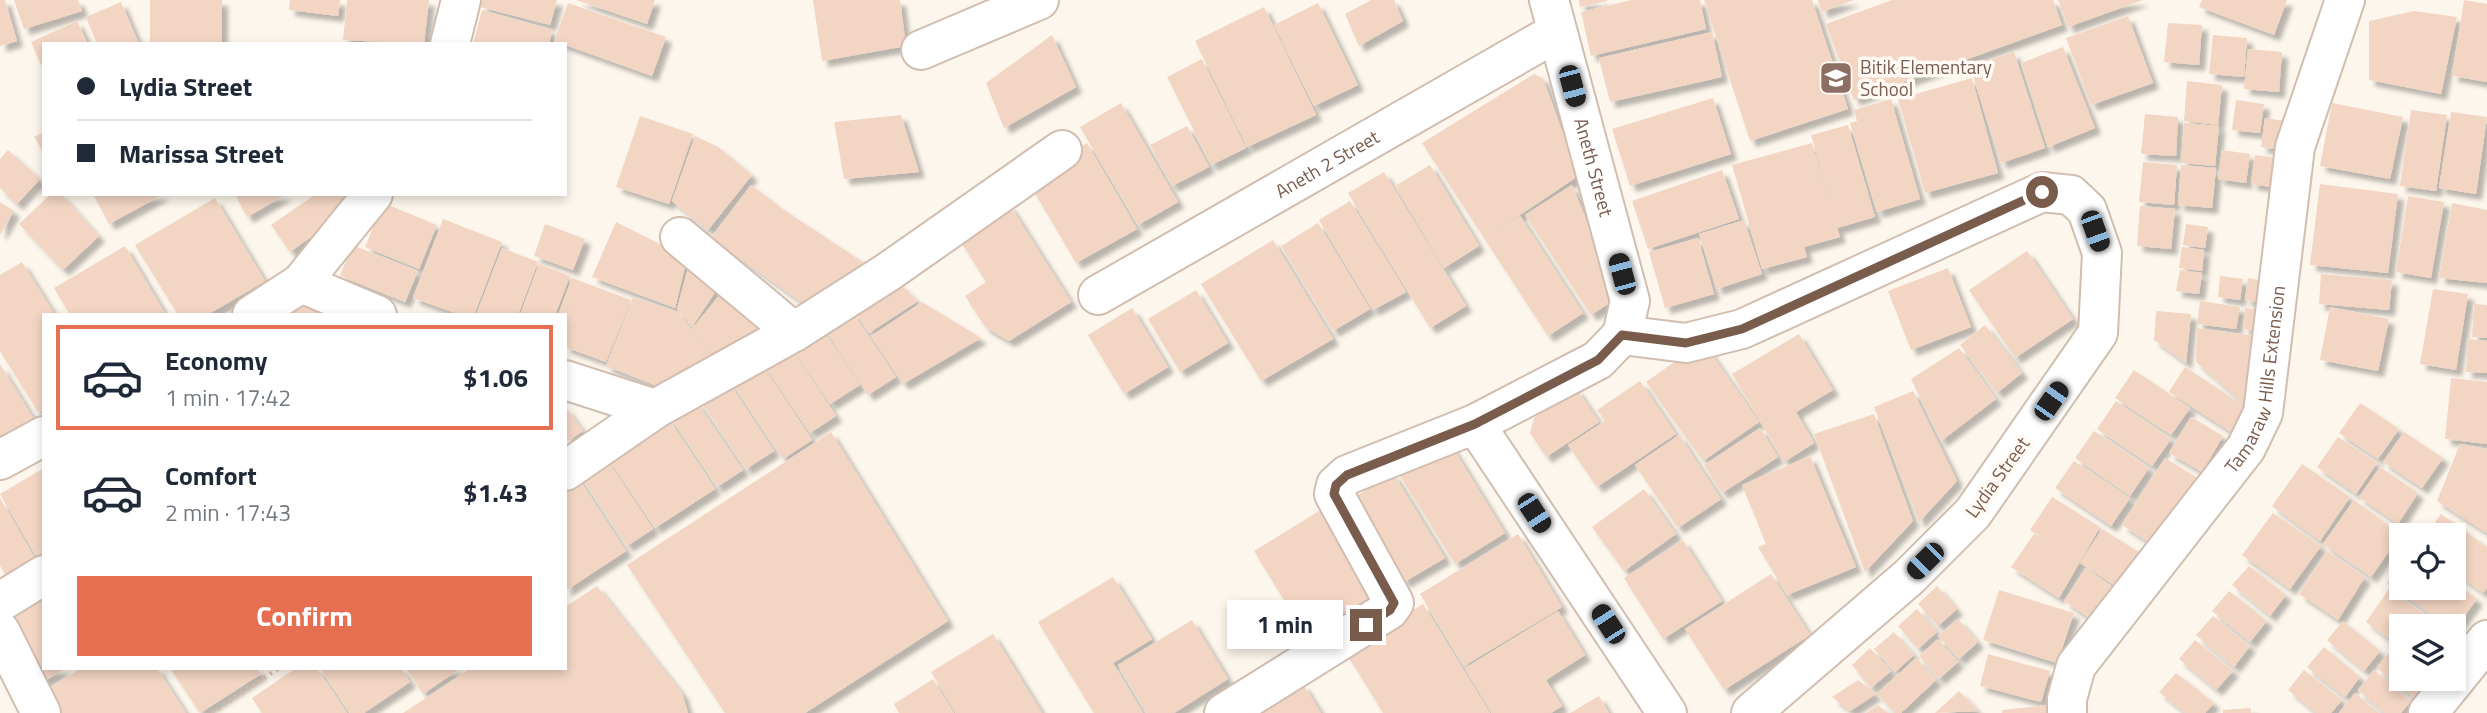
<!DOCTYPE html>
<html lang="en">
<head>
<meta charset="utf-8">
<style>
	:root { --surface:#fff; --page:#f6f6f7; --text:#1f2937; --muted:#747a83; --line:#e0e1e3; --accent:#e76f51 }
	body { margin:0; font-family:"Titillium Web",sans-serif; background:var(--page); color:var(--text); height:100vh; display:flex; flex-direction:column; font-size:26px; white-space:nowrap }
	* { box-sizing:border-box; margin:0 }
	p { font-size:23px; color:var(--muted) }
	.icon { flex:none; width:38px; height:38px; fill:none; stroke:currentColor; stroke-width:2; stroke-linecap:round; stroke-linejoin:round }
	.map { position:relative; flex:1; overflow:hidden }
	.details { position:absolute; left:42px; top:313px; width:525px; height:357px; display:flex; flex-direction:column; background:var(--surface); border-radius:0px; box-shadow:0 4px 10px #0003 }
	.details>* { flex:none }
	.guide { position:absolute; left:42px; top:42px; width:525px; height:154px; border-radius:0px; box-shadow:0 4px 10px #0003; display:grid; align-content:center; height:154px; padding:0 35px; background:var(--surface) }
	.fabs { position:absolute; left:2389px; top:523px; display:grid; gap:14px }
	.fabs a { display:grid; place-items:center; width:77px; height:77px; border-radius:0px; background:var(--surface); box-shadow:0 4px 10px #0003; font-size:35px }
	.end { position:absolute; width:32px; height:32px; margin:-16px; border:9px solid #7a5c4d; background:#fff; box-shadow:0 0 0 4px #fff }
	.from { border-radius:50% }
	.bubble { position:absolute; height:49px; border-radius:0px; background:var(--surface); box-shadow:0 4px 10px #0003; font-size:23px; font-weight:700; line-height:49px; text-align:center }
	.car { position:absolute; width:21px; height:42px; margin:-21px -10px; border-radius:9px; box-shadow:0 0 5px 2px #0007; background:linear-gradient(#222 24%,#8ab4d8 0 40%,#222 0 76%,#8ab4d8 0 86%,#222 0) }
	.guide b { display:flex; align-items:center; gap:24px; height:66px; font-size:26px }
	.guide b+b { border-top:2px solid var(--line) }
	.guide i { width:18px; height:18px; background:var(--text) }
	ul { padding:12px 0 0; list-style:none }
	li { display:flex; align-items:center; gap:21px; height:105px; margin:0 14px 10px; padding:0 21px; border:4px solid transparent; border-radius:0px }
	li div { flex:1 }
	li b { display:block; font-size:26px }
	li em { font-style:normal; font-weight:700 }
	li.selected { border-color:var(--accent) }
	li>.icon { width:63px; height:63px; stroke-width:1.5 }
	.primary-button { display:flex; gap:14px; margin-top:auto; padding:14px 35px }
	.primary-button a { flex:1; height:80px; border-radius:0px; background:var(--accent); color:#fff; font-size:28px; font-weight:700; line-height:80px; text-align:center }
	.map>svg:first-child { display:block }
	.building { fill:#f3d5c3; filter:url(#shadow) }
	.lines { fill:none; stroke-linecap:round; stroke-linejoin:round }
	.minor-casing { stroke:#d1beb0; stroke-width:42 }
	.tertiary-casing { stroke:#d1beb0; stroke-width:42 }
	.path { stroke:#d9b8a5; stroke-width:4.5; stroke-dasharray:2 5; stroke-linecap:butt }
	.minor { stroke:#fff; stroke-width:38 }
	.tertiary { stroke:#fff; stroke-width:38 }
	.route { stroke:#7a5c4d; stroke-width:9 }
	.labels { text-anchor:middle; stroke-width:7; stroke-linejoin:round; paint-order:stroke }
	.education-label { font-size:19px; fill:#785e54; stroke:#fffaf3; text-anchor:start }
	.street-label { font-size:19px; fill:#7a5c4d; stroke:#fffaf3 }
</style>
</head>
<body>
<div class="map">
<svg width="2487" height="713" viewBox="0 0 2487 713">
	<defs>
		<filter id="shadow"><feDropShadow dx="6" dy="6" stdDeviation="2" flood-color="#0004"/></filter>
	</defs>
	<rect width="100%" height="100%" fill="#fdf6ec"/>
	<g class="building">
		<path d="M0,0H5L17,41L0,46Z"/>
		<path d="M14,0H78L82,11L24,29Z"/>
		<rect x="150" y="0" width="72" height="44"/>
		<path d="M290,0H340L338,16L289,10Z"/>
		<path d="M347,0H429L424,44L343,40Z"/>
		<path d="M482,0H557L550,25L480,7Z"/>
		<path d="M576,0H655L647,24Z"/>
		<path d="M813,0H900L906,46L822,61Z"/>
		<path d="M1371,0H1394L1403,21L1359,46L1345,14Z"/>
		<path d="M1579,0H1607V1L1580,7Z"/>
		<path d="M1631,0H1700L1706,29L1591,56L1581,12Z"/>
		<path d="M1704,0H1812L1848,109L1750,141Z"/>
		<path d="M1818,0H1854L1822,12Z"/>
		<path d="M1892,0H2053L2062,25L1854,100L1826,24Z"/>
		<path d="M2058,0H2143L2068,27Z"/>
		<path d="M2202,0H2287L2274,35L2199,7Z"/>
		<path d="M2464,0L2487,4V82L2452,76Z"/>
		<path d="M121,2L139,44H97L86,17Z"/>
		<path d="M568,3L666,37L652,76L554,41Z"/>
		<path d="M1318,3L1358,85L1314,106L1274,25Z"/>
		<path d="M1264,7L1316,115L1247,147L1195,41Z"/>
		<path d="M482,10L552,30L549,44H473Z"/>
		<path d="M2414,11L2457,17L2441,94L2369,80V21Z"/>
		<path d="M2128,16L2153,83L2091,105L2066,38Z"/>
		<path d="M77,21L88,44H44V71L31,42Z"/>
		<path d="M2168,23L2202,25L2199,65L2164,62Z"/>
		<path d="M1712,32L1722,77L1610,102L1599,58Z"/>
		<path d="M1052,35L1076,87L1004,128L986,83Z"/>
		<path d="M2213,35L2247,38L2244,77L2209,74Z"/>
		<path d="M2063,47L2095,128L2048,147L2021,63Z"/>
		<path d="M2248,49L2282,52L2279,92L2244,89Z"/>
		<path d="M2014,52L2045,148L2001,163L1970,67Z"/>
		<path d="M1202,59L1246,148L1211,165L1167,77Z"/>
		<path d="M1534,74L1543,78L1578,176L1493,233L1520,216L1583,313L1548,336L1422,143Z"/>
		<path d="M1972,78L1998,173L1925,193L1898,99Z"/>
		<path d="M2187,81L2222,85L2218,125L2184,121Z"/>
		<path d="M1713,98L1731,154L1630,186L1612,129Z"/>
		<path d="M1891,99L1920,199L1877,212L1850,123L1857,121L1854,110Z"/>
		<path d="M2236,100L2264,104L2260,133L2232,130Z"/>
		<path d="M1121,103L1178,202L1138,225L1080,127Z"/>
		<path d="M2332,103L2403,117L2390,179L2320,166Z"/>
		<path d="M2411,110L2447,115L2436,191L2400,186Z"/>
		<path d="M2451,112L2487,117L2476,194L2439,188Z"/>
		<path d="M2145,114L2178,117L2176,156L2141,154Z"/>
		<path d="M901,115L919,172L844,179L834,122Z"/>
		<path d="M640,116L693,134L669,204L616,187Z"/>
		<path d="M2265,118L2293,122L2289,151L2261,147Z"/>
		<path d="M2184,123L2219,126L2215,166L2181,163Z"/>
		<path d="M1848,125L1875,217L1837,228L1840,237L1804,247L1807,257L1762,269L1732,165L1812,143L1833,211L1811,135Z"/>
		<path d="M1187,126L1209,167L1172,186L1150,145Z"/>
		<path d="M44,132V153L34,137Z"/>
		<path d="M695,136L718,147L752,175L708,230L672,201Z"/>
		<path d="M1087,143L1137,229L1076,263L1026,178Z"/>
		<path d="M8,150L40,179L17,204L0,188V159Z"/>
		<path d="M2222,150L2250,154L2246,183L2218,179Z"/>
		<path d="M2255,155L2283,159L2279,188L2251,184Z"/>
		<path d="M2143,162L2177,165L2174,205L2139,202Z"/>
		<path d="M1430,165L1479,246L1444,268L1395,186Z"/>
		<path d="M2181,165L2216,168L2212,208L2178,205Z"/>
		<path d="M1722,170L1739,219L1648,249L1632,201Z"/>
		<path d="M1384,172L1466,306L1430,328L1348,193Z"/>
		<path d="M2320,184L2398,194L2388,273L2310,265Z"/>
		<path d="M751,185L784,210L881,274L804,304L711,238Z"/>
		<path d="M1572,185L1608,274L1614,300L1591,315L1525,215Z"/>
		<path d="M51,194H61L99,236L63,270L19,224Z"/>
		<path d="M93,194H164L109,224Z"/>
		<path d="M235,194H287L247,217Z"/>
		<path d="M316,194H352L358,203L290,252L271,225Z"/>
		<path d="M2408,196L2444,202L2431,278L2396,272Z"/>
		<path d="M215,198L265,281L207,315H178L135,245Z"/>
		<path d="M1350,201L1406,292L1373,310L1319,220Z"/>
		<path d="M0,202L14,211L0,235Z"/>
		<path d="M383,203L437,225L419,269L365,247Z"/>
		<path d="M2452,203L2487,210V283L2439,278Z"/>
		<path d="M1009,204L1071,302L1009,341L985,327L965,296L986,282L957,236Z"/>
		<path d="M2140,206L2175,209L2171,249L2137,246Z"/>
		<path d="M443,219L502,242L474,315H461L413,298Z"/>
		<path d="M1744,220L1762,274L1717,289L1699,234Z"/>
		<path d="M616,222L687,258L675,308L592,277Z"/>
		<path d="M1318,223L1370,309L1333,331L1281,246Z"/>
		<path d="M545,224L585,239L573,270L534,256Z"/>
		<path d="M2186,224L2208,227L2205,248L2183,245Z"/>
		<path d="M1698,238L1714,294L1665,308L1649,252Z"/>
		<path d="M1273,240L1333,339L1261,381L1201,284Z"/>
		<path d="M352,245L418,271L405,302L340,276Z"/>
		<path d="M125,246L166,315H70L54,288Z"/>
		<path d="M2182,247L2204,250L2202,271L2179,268Z"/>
		<path d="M502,248L538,262L518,315H476Z"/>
		<path d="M2027,251L2073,319L2015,358L1969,290Z"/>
		<path d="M691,257L723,280L692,327L677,309Z"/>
		<path d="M22,262L55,315H44V409L38,412L0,351V275Z"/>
		<path d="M539,264L570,276L555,315H520Z"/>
		<path d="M1948,268L1971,327L1911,350L1888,291Z"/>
		<path d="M2180,270L2202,273L2199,294L2176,291Z"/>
		<path d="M2321,274L2392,280L2389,310L2319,304Z"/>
		<path d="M2220,276L2243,279L2240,300L2218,297Z"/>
		<path d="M572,278L631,300L606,362L565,347V315H558Z"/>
		<path d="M2248,278L2271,282L2267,303L2245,300Z"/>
		<path d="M897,282L918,301L869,333L854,310Z"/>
		<path d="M726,287L762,327L713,356L692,329Z"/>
		<path d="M2433,289L2468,294L2456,370L2420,364Z"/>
		<path d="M1196,290L1228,343L1180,372L1148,319Z"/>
		<path d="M633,297L678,312L713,358L662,388L606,366Z"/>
		<path d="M2200,301L2240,307L2236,329L2197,324Z"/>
		<path d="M307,302L340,315H286Z"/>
		<path d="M922,302L981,338L903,384L871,336Z"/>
		<path d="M2474,304L2487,305V338L2472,337Z"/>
		<path d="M2330,307L2389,319L2378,371L2320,360Z"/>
		<path d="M1132,308L1168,367L1124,394L1088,335Z"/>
		<path d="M2245,308L2268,311L2265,332L2243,329Z"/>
		<path d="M852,311L896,377L868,395L825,330Z"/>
		<path d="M2156,311L2191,314L2186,363L2154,340Z"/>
		<path d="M818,322L860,385L830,404L788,342Z"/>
		<path d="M1985,325L2022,373L1997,393L1960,345Z"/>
		<path d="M2197,328L2262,337L2259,376L2244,404L2196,362Z"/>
		<path d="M1799,334L1833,390L1796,412L1814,443L1784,462L1732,374Z"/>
		<path d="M2468,339L2487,341V373L2466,372Z"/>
		<path d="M787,342L836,416L810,433L760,359Z"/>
		<path d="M1703,342L1759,422L1703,461L1646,382Z"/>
		<path d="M1959,348L1996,399L1941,441L1911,379Z"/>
		<path d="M761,363L812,440L783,459L731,382Z"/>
		<path d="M0,364L35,421L0,441Z"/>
		<path d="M2185,367L2255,413L2239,437L2169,392Z"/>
		<path d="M2134,370L2190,408L2171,435L2115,398Z"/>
		<path d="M2451,378L2487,382V444L2445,439Z"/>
		<path d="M728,381L774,451L746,469L699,399Z"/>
		<path d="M1640,381L1676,434L1597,487L1568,445L1605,421L1597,410Z"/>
		<path d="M1576,388L1599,422L1546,457L1530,433L1534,418Z"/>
		<path d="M1913,391L1957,481L1919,522L1874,407Z"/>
		<path d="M696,401L743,470L717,487L671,417Z"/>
		<path d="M2116,401L2171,439L2152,466L2097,429Z"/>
		<path d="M2360,403L2399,429L2378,459L2339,433Z"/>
		<path d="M565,406L583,431L565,443Z"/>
		<path d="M1874,414L1913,521L1865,572L1814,434Z"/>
		<path d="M667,416L715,489L655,528L606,455Z"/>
		<path d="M2191,417L2223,436L2202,472L2169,453Z"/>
		<path d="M1760,428L1778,457L1722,493L1704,465Z"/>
		<path d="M2094,431L2149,468L2130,496L2075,458Z"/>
		<path d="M831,432L948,621L805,713H725L627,565Z"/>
		<path d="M2404,432L2443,458L2422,488L2383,462Z"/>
		<path d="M1679,435L1721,499L1678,528L1635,465Z"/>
		<path d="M2338,437L2377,463L2356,494L2317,467Z"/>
		<path d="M2460,444L2487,449V533L2437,501Z"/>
		<path d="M1451,445L1505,533L1455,564L1400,476Z"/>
		<path d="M1810,456L1856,567L1787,595L1758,547L1766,544L1742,485Z"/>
		<path d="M606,458L653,529L627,546L580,475Z"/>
		<path d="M2165,458L2205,483L2162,551L2122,525Z"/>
		<path d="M2074,461L2130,498L2111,526L2055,488Z"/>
		<path d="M2302,464L2350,497L2320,541L2272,506Z"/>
		<path d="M2380,467L2418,493L2398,524L2359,497Z"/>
		<path d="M44,468V562L41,564L0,494Z"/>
		<path d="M573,470L626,551L565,591V475Z"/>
		<path d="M1393,473L1445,558L1404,582L1353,498Z"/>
		<path d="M1644,489L1676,534L1624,571L1592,527Z"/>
		<path d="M2052,497L2100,527L2059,598L2011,567L2034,534L2047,541L2030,530Z"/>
		<path d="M0,498L36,560L7,577L0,566Z"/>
		<path d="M2354,500L2401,534L2371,577L2323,544Z"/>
		<path d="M1327,506L1380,591L1306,636L1254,551Z"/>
		<path d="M2273,513L2321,546L2290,589L2242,555Z"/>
		<path d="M2441,514L2487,547V588L2483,593L2454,572V536H2425Z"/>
		<path d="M2102,529L2150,559L2128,594L2080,563Z"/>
		<path d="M1518,534L1562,607L1464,666L1420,594Z"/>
		<path d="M1683,540L1722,601L1663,639L1624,578Z"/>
		<path d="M2327,551L2365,577L2338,620L2299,594Z"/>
		<path d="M2401,565V588H2454V582L2477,599L2454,630V626H2447L2387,583Z"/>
		<path d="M2249,566L2286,595L2270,616L2232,585Z"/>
		<path d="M2086,568L2125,596L2103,627L2064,601Z"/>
		<path d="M1771,574L1810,635L1724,690L1685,629Z"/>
		<path d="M1113,577L1152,639L1113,663L1143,713H1094L1038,622Z"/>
		<path d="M597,586L682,693L688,713H403L471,668H565V607Z"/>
		<path d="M1937,586L1957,609L1938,626L1918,604Z"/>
		<path d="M2389,589L2441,626H2401V648L2366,622Z"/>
		<path d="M1999,590L2074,613L2057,663L1983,640Z"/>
		<path d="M2229,591L2267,621L2250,642L2212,611Z"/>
		<path d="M44,599V668H66L40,684L7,620Z"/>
		<path d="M1423,604L1490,713H1383L1345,651Z"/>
		<path d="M1917,609L1937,632L1918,649L1898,626Z"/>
		<path d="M1558,611L1585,655L1546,680L1562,706L1551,713H1492L1465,668Z"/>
		<path d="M2213,616L2250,646L2234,667L2196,635Z"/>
		<path d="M1958,619L1978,642L1959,659L1938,636Z"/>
		<path d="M1192,620L1228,679L1174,713H1147L1118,665Z"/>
		<path d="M2343,621L2380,651L2364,671L2327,640Z"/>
		<path d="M1894,632L1914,655L1895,672L1874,649Z"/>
		<path d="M993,634L1042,713H956L931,672Z"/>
		<path d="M1938,639L1958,662L1939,679L1919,656Z"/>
		<path d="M2195,640L2233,671L2216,690L2179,659Z"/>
		<path d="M2324,647L2360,677L2345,697L2307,667Z"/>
		<path d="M1870,648L1891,671L1871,688L1852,665Z"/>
		<path d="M2393,648L2401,655V679H2430L2414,698L2377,668Z"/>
		<path d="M1988,654L2050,671L2041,702L1980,686Z"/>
		<path d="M1916,658L1936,680L1901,713H1895L1877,694Z"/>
		<path d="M81,668H157L186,713H51L39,695Z"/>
		<path d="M170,668H257L261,674L200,713Z"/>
		<path d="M296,668H317L347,713H262L252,698Z"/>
		<path d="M320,668H401L410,682L364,713H350Z"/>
		<path d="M406,668H461L423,694Z"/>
		<path d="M2304,670L2342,700L2331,713H2316L2288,690Z"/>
		<path d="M2374,670L2411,701L2401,713H2385L2358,690Z"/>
		<path d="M2176,673L2214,703L2205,713H2185L2159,692Z"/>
		<path d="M933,679L954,713H899L894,704Z"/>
		<path d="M1858,680L1876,694L1850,711L1832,697Z"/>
		<path d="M1303,684L1321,713H1262L1260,710Z"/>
		<path d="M1959,691L1978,711L1935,713Z"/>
		<path d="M2355,693L2379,713H2339Z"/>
		<path d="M1599,696L1609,713H1570Z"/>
		<path d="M1878,705L1888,713H1866Z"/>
		<path d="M2048,705L2049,713H2002V710Z"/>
		<path d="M2251,708V713H2223V710Z"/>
	</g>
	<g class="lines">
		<defs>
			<g id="minor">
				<path id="s1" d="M1549,0L1630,301L1622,335"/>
				<path d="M450,44L461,0"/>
				<path d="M921,50L1039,0"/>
				<path d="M680,237L794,332"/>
				<path d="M301,283L377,315"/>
				<path id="s2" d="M1098,295L1557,32"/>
				<path d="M252,315L301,283L373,194"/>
				<path d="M1622,335L1686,343L1742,329L2042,192L2071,195L2087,210L2102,253L2098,333L1973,513L1909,577L1751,713"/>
				<path d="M565,380L655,409"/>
				<path d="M1475,424L1667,713"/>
				<path d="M0,460L44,436"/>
				<path d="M565,471L655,409L794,332L888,272L1062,150"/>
				<path d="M0,602L44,575"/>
				<path d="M0,631L41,713"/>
				<path d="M1224,713L1389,610L1394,603L1334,494L1336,485L1347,475L1475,424L1598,360L1622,335"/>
				<path d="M2428,713L2487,640"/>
			</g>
			<g id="tertiary">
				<path id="s3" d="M2067,713V699L2076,666L2246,448L2263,413L2295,147L2345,0"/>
			</g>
		</defs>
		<use href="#minor" class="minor-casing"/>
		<use href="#tertiary" class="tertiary-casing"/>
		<path class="path" d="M212,713L279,668"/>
		<use href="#minor" class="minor"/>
		<use href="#tertiary" class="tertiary"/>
	</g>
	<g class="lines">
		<path class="route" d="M1366,625L1390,610L1394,603L1334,494L1336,485L1347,475L1475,424L1598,360L1622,335L1686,343L1742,329L2042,192"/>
	</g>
	<defs>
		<symbol id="school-square" viewBox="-11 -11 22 22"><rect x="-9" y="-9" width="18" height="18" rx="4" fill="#8d6e63" stroke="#fffaf3"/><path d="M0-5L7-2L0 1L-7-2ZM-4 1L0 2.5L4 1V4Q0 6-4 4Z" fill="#fff"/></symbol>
	</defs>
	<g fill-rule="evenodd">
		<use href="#school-square" x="1817" y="59" width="38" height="38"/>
	</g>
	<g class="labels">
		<g class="education-label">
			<text x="1860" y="74">Bitik Elementary<tspan x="1860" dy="22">School</tspan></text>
		</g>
		<g class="street-label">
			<text dy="7" stroke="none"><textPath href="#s2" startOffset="264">Aneth 2 Street</textPath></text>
			<text dy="7" stroke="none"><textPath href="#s1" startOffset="173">Aneth Street</textPath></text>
			<text dy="7" stroke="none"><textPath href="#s3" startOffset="394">Tamaraw Hills Extension</textPath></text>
			<text transform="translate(1997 477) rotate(-54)" y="7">Lydia Street</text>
		</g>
	</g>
</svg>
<div class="fabs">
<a><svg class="icon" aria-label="locate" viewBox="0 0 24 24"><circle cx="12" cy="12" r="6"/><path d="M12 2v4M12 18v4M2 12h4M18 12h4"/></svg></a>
<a><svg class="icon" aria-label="layers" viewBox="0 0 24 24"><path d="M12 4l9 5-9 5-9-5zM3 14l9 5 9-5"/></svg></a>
</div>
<i class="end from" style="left:2042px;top:192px"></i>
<i class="end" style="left:1366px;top:625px"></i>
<div class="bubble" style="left:1227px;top:600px;width:116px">1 min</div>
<i class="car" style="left:1572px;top:86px;rotate:165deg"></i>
<i class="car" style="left:2095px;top:231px;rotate:160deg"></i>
<i class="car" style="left:1622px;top:274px;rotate:345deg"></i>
<i class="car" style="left:2051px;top:401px;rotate:35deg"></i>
<i class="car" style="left:1534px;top:513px;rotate:147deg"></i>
<i class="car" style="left:1925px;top:561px;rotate:225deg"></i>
<i class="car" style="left:1608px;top:624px;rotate:327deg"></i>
<div class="guide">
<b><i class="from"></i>Lydia Street</b>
<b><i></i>Marissa Street</b>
</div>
<section class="details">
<ul>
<li class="selected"><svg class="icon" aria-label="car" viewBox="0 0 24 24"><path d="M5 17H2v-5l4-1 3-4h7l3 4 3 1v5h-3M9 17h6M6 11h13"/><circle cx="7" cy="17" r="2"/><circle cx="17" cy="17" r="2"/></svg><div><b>Economy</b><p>1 min · 17:42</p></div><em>$1.06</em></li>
<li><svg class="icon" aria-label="car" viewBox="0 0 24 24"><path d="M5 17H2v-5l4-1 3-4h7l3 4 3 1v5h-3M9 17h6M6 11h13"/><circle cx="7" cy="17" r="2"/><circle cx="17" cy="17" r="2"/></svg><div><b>Comfort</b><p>2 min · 17:43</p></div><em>$1.43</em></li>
</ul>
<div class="primary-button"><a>Confirm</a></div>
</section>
</div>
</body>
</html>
